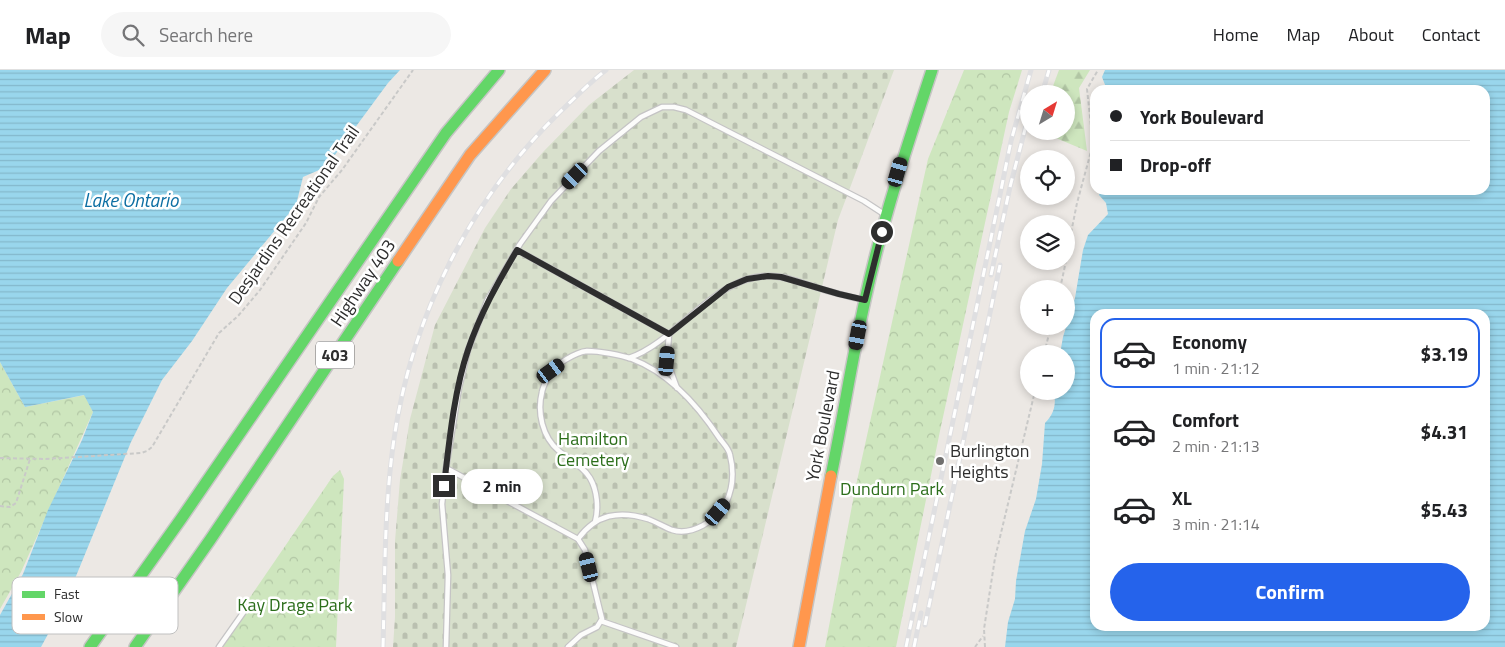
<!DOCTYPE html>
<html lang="en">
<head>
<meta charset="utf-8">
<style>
	:root { --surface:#fff; --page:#f6f6f6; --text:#202124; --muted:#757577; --line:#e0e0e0; --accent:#2563eb }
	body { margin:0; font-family:"Titillium Web",sans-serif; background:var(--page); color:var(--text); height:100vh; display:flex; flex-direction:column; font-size:19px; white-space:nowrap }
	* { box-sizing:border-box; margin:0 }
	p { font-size:16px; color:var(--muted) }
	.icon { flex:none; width:28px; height:28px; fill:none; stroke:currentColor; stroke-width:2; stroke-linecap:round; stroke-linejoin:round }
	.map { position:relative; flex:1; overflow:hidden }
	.sheet { position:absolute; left:1090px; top:239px; width:400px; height:322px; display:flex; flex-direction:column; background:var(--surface); border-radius:15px; box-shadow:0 2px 8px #0003 }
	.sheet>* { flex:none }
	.banner { position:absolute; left:1090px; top:15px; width:400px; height:110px; border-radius:15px; box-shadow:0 2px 8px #0003; display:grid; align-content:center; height:110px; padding:0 20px; background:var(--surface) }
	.needle { width:32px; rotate:38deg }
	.controls { position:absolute; left:1020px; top:15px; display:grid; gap:10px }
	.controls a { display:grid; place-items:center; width:55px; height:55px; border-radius:50%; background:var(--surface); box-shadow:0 2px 8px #0003; font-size:25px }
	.end { position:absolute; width:22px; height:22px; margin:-11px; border:6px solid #2e2e2e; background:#fff; box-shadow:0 0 0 2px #fff }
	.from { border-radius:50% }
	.bubble { position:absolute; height:35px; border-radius:18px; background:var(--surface); box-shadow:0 2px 8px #0003; font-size:16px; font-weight:700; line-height:35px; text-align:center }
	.car { position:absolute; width:15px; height:30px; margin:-15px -8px; border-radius:6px; box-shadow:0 0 4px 1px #0007; background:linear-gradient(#222 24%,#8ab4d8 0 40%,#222 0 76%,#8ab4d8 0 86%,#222 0) }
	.banner b { display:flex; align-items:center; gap:18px; height:48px; font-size:19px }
	.banner b+b { border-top:1px solid var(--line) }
	.banner i { width:12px; height:12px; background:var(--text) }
	ul { padding:9px 0 0; list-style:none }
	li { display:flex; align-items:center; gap:15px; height:70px; margin:0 10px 8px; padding:0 10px; border:2px solid transparent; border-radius:15px }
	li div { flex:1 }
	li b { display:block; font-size:19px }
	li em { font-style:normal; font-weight:700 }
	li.selected { border-color:var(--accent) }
	li>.icon { width:45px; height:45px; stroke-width:1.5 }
	.action { display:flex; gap:10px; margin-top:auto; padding:10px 20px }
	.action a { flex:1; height:58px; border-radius:30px; background:var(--accent); color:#fff; font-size:20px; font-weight:700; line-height:58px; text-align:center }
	header { display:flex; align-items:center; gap:30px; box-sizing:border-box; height:70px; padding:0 25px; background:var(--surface); border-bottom:1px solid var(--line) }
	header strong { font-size:24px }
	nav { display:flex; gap:28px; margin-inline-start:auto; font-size:18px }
	.search { width:350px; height:45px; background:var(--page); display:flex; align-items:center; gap:12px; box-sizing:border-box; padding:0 18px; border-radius:28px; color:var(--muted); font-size:19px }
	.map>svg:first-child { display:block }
	.forest { fill:url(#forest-firs) }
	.cemetery { fill:url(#cemetery-stones) }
	.park { fill:url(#park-crowns) }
	.water { fill:url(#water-rules); fill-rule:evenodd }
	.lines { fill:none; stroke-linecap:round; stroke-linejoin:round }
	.lane-casing { stroke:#c5c4c5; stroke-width:7 }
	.fast-casing { stroke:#c6c5c4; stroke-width:14 }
	.slow-casing { stroke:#c6c5c4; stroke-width:14 }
	.path { stroke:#c9c9c8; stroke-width:2; stroke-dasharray:4 2.5; stroke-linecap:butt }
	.lane { stroke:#fcfcfb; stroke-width:4.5 }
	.fast { stroke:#63d668; stroke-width:11 }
	.slow { stroke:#ff974d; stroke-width:11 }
	.rail-casing { stroke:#dfdfe1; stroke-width:5 }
	.rail { stroke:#fff; stroke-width:3; stroke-dasharray:9; stroke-linecap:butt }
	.route { stroke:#2e2e2e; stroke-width:6 }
	.poi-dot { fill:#706f6e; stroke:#fff; stroke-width:2 }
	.labels { text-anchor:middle; stroke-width:5; stroke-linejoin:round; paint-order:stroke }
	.shield { fill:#fff; stroke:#6d6d6d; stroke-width:1 }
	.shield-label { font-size:16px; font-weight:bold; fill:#2e2e2e }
	.street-label { font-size:18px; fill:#2e2e2e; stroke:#fff }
	.park-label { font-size:18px; fill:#2c6e1b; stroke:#fff }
	.poi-label { font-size:18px; fill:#2e2e2e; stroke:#fff; text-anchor:start }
	.water-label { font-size:19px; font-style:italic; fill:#0d6fa3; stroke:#fff }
	.key { fill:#fff; stroke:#c0c0c0; stroke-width:1 }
	.key-label { font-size:14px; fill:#2e2e2e }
</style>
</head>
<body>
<header>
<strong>Map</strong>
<div class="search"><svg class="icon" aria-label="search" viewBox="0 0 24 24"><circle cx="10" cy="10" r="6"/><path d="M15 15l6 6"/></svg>Search here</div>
<nav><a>Home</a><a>Map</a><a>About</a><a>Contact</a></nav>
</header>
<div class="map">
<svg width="1505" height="577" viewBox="0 0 1505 577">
	<defs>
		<pattern id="forest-firs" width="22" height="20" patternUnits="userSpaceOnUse" patternTransform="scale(1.25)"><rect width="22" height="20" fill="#cee6be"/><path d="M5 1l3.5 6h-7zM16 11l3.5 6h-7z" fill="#b1c6a4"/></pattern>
		<pattern id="cemetery-stones" width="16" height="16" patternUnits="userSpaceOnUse" patternTransform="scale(1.25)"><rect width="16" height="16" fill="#d8e0cc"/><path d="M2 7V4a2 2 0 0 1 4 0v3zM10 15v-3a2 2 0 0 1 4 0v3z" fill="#bac0b0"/></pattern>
		<pattern id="park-crowns" width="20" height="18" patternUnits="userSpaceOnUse" patternTransform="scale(1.25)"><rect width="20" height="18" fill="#cee6be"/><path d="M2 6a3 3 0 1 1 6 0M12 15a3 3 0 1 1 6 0" fill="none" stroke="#b1c6a4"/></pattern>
		<pattern id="water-rules" width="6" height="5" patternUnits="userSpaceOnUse" patternTransform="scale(1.25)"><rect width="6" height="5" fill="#99d6ec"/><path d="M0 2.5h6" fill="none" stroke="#84b8cb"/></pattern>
	</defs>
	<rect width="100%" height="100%" fill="#ece8e4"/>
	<path class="forest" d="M1059,0H1090L1079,18L1087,81L1039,61H1066V24H1050Z"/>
	<path class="cemetery" d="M634,0H894L838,150L736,577H393L395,547V471L400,410L410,349L435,255L485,158L511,119L543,82L589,35Z"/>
	<g class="park">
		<path d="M964,0H1022L1009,42L940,361L896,577H825L855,420L928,89Z"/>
		<path d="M0,292L25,337L85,325L93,342L21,502L0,539Z"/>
		<path d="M340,400L344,409L336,577H216L333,406Z"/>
	</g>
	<g class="water">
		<path d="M0,0H400L388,13L326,97L303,107L296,135L227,218L192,271L162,310L131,372L65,533L41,577H0V545L23,504L48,440L82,370L93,342L84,325L25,337L0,292Z"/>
		<path d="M1105,0H1505V577H1005L1008,552L1015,529L1016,511L1025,461L1036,429L1042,394L1045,353C1055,343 1056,334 1054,321H1066V284H1060L1063,267L1075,228L1083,180L1088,165L1108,144L1106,133L1099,125L1101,120H1485V20H1107L1102,7ZM1095,244H1485V556H1095Z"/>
	</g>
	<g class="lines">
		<defs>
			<g id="lane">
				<path d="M517,180L669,264"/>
				<path d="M669,264L667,291L677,318"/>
				<path d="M629,288C678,271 714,206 768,206C783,205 798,212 812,216C829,222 847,226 864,230"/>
				<path d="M446,398L578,469L585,480L602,549L597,557L581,565L568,577"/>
				<path d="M578,469C596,444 619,440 648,449C656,452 664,457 672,460C692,466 716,451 726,433C733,418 734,401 730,385C729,379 724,374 720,369C699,337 669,303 632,289C621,285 599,281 587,281C576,282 554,295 549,305C547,310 543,316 542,322C537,342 542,367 559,381C569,389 583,396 590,408C597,420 599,438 595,452"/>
				<path d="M601,551L676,577"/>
				<path d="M219,577L243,543"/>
				<path d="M446,577L448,505L442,434L446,398L459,318L468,280L487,231L520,174L551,131L599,81L641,47L662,37H674L686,40L864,131L884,144"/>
			</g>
			<g id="fast">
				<path d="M831,406C843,348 852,289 865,230C882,152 907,76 932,0"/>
				<path d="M90,577L181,449L446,63L499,0"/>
				<path d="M135,577L210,470L398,191"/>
			</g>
			<g id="slow">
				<path d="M398,191L470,85L545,0"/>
				<path d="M799,577L831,406"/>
			</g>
		</defs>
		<use href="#lane" class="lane-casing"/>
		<use href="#fast" class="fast-casing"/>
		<use href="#slow" class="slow-casing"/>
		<g class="path">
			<path d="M1066,188L1077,133L1093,74L1087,19L1098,0"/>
			<path d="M1060,219L1066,191"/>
			<path d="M1044,284L1051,256"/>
			<path d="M0,388L45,389L141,383L147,381L152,377L219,263L238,246L260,220L306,153L319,127L342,100L413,0"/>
			<path d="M0,436L10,437L16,433L30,389"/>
			<path d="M975,577L983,566"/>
			<path d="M985,577L984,559L995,488L1035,321"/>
		</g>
		<use href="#lane" class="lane"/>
		<use href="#fast" class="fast"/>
		<use href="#slow" class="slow"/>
		<defs>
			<g id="rail">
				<path d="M1042,24L1049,0"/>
				<path d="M991,205L1010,117L1029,44"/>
				<path d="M925,555L1000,195"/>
				<path d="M383,577C385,508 384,437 394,369C412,245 471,128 561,41C576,27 590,12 606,0"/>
				<path d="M906,577L1002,115L1011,71L1031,0"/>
				<path d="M914,577L921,543"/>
			</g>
		</defs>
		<use href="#rail" class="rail-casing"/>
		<use href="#rail" class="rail"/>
	</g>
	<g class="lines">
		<path class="route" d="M444,416C449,373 454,321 468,280C480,244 498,212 517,180L669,264L728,217L747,209L768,206L781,207L839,224L865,230L882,162"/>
	</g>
	<circle class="poi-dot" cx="940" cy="391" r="5"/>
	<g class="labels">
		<rect class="shield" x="316" y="271.5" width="38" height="27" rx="4"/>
		<g class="shield-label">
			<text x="335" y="291">403</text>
		</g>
		<g class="street-label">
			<text transform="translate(294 145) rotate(-55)" y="6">Desjardins Recreational Trail</text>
			<text transform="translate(363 213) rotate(-56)" y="6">Highway 403</text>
			<text transform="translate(823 356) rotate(-79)" y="6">York Boulevard</text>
		</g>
		<g class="park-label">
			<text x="593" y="375">Hamilton<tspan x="593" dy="21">Cemetery</tspan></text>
			<text x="892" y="425">Dundurn Park</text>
			<text x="295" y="541">Kay Drage Park</text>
		</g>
		<g class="poi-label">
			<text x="950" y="387">Burlington<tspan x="950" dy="21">Heights</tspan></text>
		</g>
		<g class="water-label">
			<text x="131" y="137">Lake Ontario</text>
		</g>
	</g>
	<rect x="12" y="507" width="166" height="57" rx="8" class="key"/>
	<rect x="22" y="521" width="23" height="7" fill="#63d668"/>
	<rect x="22" y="544" width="23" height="6" fill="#ff974d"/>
	<g class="key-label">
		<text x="54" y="529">Fast</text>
		<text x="54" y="552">Slow</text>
	</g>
</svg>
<div class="controls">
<a><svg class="needle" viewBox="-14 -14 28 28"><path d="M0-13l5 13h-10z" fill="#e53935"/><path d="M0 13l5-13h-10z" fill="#757577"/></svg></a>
<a><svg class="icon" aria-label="locate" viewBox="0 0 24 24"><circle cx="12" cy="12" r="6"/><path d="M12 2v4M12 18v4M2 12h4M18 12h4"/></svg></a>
<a><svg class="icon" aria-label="layers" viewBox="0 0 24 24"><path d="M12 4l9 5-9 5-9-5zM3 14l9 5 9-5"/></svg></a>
<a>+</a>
<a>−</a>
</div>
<i class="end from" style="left:882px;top:162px"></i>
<i class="end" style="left:444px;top:416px"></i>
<div class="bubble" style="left:461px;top:399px;width:82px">2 min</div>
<i class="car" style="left:898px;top:102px;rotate:16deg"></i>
<i class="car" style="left:575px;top:106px;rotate:224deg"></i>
<i class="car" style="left:858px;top:265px;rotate:191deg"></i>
<i class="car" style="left:667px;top:291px;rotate:5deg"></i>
<i class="car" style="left:551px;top:301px;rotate:54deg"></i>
<i class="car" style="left:718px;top:442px;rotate:40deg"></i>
<i class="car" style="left:589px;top:497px;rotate:346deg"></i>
<div class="banner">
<b><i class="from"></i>York Boulevard</b>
<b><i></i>Drop-off</b>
</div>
<section class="sheet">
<ul>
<li class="selected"><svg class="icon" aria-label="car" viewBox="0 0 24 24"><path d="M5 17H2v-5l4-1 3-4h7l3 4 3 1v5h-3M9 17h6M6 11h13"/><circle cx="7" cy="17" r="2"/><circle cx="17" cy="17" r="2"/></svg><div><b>Economy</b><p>1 min · 21:12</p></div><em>$3.19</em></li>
<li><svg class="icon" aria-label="car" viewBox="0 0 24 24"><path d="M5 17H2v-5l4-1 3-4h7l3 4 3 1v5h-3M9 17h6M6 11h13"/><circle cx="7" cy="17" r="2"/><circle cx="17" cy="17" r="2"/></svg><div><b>Comfort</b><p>2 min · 21:13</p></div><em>$4.31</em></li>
<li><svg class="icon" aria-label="car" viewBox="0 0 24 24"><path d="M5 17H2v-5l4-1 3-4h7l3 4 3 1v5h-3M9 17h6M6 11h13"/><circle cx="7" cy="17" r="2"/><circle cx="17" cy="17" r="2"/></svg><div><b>XL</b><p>3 min · 21:14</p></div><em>$5.43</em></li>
</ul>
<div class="action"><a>Confirm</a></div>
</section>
</div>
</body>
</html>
